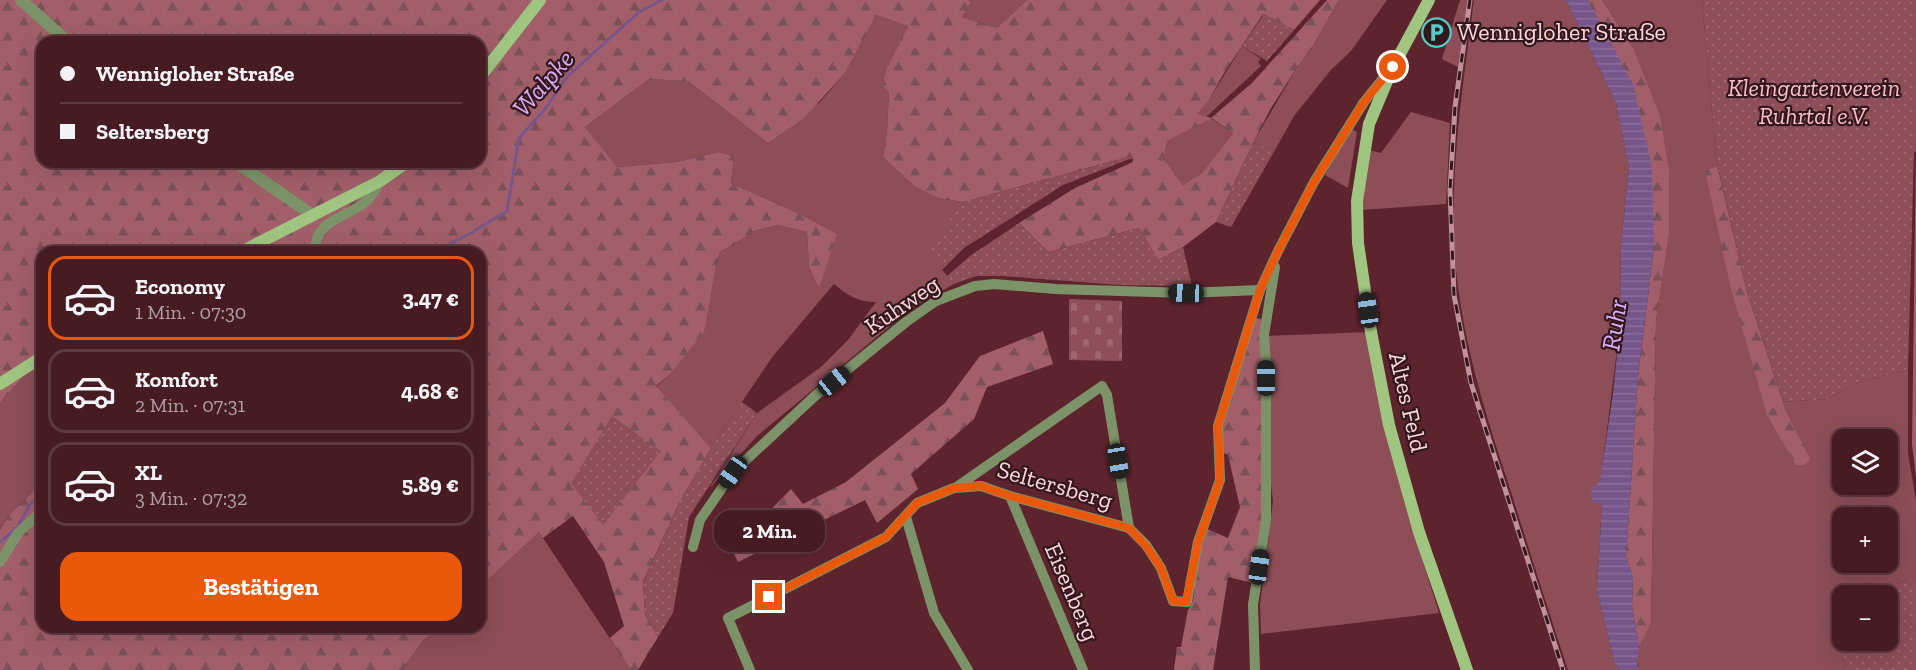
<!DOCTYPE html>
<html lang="de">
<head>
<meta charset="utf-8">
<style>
	:root { --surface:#461b22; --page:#4d242a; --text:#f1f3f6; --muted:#b0a1a5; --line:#5e3940; --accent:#ea580c }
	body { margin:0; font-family:"Zilla Slab",serif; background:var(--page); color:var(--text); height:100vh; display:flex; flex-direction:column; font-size:22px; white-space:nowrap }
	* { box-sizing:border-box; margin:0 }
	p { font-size:20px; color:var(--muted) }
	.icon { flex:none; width:33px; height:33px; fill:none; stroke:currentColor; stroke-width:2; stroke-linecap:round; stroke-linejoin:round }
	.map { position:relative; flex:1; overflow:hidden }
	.side { position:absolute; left:36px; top:246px; width:450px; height:387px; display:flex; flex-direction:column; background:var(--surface); border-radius:18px; box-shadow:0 6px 24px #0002,0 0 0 2px var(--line) }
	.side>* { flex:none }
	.banner { position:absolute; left:36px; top:36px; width:450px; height:132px; border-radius:18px; box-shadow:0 6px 24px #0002,0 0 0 2px var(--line); display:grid; align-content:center; height:132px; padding:0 24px; background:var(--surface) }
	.fabs { position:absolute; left:1832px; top:429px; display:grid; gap:12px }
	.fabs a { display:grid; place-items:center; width:66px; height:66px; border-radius:12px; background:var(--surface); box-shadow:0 6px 24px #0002,0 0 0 2px var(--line); font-size:30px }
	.end { position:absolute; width:27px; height:27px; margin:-14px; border:8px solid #ea580c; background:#fff; box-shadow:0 0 0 3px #fff }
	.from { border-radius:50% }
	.bubble { position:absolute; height:42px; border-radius:18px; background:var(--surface); box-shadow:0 6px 24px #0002,0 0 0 2px var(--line); font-size:20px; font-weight:800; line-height:42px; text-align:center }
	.car { position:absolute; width:18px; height:36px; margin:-18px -9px; border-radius:8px; box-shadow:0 0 4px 2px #0007; background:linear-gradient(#222 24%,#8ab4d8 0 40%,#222 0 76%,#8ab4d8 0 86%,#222 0) }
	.banner b { display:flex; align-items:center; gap:21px; height:57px; font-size:22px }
	.banner b+b { border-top:2px solid var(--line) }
	.banner i { width:15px; height:15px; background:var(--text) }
	ul { padding:10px 0 0; list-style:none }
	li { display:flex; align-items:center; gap:18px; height:84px; margin:0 12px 9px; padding:0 12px; border:3px solid var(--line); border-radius:18px }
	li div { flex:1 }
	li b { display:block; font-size:22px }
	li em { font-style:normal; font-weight:800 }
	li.current { border-color:var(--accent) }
	li>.icon { width:54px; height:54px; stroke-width:1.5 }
	.cta { display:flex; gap:12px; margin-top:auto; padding:12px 24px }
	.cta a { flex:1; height:69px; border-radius:18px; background:var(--accent); color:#fff; font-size:24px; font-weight:800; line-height:69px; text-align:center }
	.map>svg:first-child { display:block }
	.grass { fill:#8d4e57; fill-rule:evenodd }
	.forest { fill:url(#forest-firs); fill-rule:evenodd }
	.cemetery { fill:url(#cemetery-stones) }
	.garden { fill:url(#garden-dots) }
	.water { fill:url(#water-rules) }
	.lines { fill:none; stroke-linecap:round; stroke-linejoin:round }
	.stream { stroke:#77578b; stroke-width:3 }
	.minor { stroke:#7c9369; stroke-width:10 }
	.tertiary { stroke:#7c9369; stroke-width:12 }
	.secondary { stroke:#a0c581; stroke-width:12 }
	.rail-casing { stroke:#c09299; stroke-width:5 }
	.rail { stroke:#32181c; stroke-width:3; stroke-dasharray:9; stroke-linecap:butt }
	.route { stroke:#ea580c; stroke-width:8 }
	.labels { text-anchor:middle; stroke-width:4.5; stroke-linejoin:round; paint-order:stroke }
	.poi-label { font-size:24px; fill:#fdd7db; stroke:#32181c; text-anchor:start }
	.park-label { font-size:24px; font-style:italic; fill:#fcbfc5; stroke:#32181c }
	.street-label { font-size:24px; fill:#fdd7db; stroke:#32181c }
	.water-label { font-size:26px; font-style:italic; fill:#dbacfa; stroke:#32181c }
</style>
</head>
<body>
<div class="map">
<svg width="1916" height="670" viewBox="0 0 1916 670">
	<defs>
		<pattern id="forest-firs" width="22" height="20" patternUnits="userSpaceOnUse" patternTransform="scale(1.5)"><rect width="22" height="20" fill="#a25f69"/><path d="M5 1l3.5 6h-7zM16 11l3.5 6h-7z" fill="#7b5157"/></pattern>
		<pattern id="cemetery-stones" width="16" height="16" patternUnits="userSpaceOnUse" patternTransform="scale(1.5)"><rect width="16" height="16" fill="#8d4e57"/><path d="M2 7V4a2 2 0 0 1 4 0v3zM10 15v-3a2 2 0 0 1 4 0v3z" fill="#9e676f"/></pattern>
		<pattern id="garden-dots" width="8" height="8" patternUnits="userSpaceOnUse" patternTransform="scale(1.5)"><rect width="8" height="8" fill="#8d4e57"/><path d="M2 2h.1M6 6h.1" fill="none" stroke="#9e676f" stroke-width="1.8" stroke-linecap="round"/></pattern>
		<pattern id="water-rules" width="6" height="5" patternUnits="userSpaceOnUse" patternTransform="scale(1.5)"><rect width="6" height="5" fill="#77578b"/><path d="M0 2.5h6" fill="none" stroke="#8b6e9b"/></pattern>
	</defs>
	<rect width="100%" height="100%" fill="#5e242e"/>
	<g class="grass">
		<path d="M968,0H1027L997,28L962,17L971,2Z"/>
		<path d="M1339,0H1387L1351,51L1330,71L1294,116L1275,150L1253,143L1296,69L1311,49Z"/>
		<path d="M1460,0H1468L1458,67L1442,59Z"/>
		<path d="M1474,0H1566L1616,103L1629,168L1621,245L1620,326L1598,501L1602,505L1597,590L1615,665L1620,670H1568C1547,606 1527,543 1507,479C1483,407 1461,334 1455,258C1449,171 1463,86 1474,0Z"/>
		<path d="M1602,0H1702L1716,158L1746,288L1784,402L1828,399L1856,383L1908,370V453L1916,501V578L1878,589L1865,595L1842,596V607L1834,611L1846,670H1640C1631,656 1644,636 1651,623L1656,320L1669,235L1633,48ZM1842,440H1887V484H1842ZM1842,518H1887V562H1842Z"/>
		<path d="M876,15L908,26L888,66L889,92L887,131L883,157L939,198L963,202L949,223L939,266L954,284L913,307L757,436L709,489L757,413L821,367L848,340L876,302C858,302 847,295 834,284L773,356L711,448L656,387L670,374L715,271L720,252L757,230L778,225L807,232L809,266L837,234L804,216L731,183L734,156L719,152L677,162L616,167L585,127L649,79L688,81L768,143L820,102L845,73Z"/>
		<path d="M1242,46L1261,59L1258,62L1261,66L1206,117L1196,114L1209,100Z"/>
		<path d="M1411,112L1450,123L1446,204L1361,210L1369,150L1381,153Z"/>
		<path d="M1211,118L1233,133L1202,173L1183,185L1164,159L1167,141Z"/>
		<path d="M1351,129L1357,132L1348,188L1325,175Z"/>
		<path d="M1371,332L1405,504L1439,613L1261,634L1260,604L1273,501L1269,468L1266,336Z"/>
		<path d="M42,364V483L9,515L0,530V403L25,375Z"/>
		<path d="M539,532L631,670H402L422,642L438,627H480V587Z"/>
	</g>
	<g class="forest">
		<path d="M0,0H968L971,2L962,17L997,28L1027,0H1320L1294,30L1263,14L1224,73L1209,100L1197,114L1211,118L1252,83L1327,0H1339L1311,49L1296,69L1271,108L1253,143L1216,222L1183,247L1158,260L1139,228L1048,252L1019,223L1075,188L1133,162L1131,156L963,202L939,198L916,187L883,157L887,131L889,92L882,85L888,66L908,26L876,15L845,73L804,118L768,143L688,81L649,79L585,127L617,167L677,162L719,152L734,156L731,183L804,216L837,234L819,288L809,266L807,232L778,225L757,230L720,252L715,271L704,332L670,374L656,386L711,448L679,503L643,582L645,615L658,637L638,670H631L610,638L624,626L604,562L573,516L543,538L539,532L480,587V252H42V364L25,375L0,403ZM42,42H480V162H42ZM1212,118L1233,133L1202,173L1183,185L1164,159L1167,141Z"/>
		<path d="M1588,0H1602L1633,48L1660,116L1669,171V235L1656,320L1651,623L1639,647L1632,607L1633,578L1626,557L1638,376L1654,247L1594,12Z"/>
		<path d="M1916,151V477L1912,445Z"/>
		<path d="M1717,167L1747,293L1785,410L1810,459L1805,465H1796L1767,415L1731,289L1705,170Z"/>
		<path d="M1255,318L1261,319L1263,510L1253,583L1228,577L1213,670H1174L1177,647H1181L1188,610C1198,598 1193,581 1196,567C1199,554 1203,542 1207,529L1228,538L1240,507L1228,455L1222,452V430Z"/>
		<path d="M1043,331L1053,364L987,387L974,419L911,474L918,489L877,523L865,500L738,562L732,549L791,489L803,504L846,482L945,403L980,356Z"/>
		<path d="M42,483V627H438L422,642L402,670H0V530L9,515Z"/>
	</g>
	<path class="cemetery" d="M1069,299L1122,301V361L1069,360Z"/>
	<g class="garden">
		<path d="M1702,0H1916V151L1914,153L1908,370L1856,383L1828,399L1784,402L1746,288L1716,158Z"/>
		<path d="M1264,14L1294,30L1267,61L1242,46Z"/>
		<path d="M1253,143L1275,150L1231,227L1216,222Z"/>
		<path d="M1131,156L1132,158L1063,185L964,248L942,270L928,249L963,202Z"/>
		<path d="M1019,223L1048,252L1139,228L1158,260L1183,247L1192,286L1120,285L1002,276H976L954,284L947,276L970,256Z"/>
		<path d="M742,402L757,413L689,517L673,613L658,637L645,615L643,583L679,503L711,448Z"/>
		<path d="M612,416L661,451L603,525L571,483Z"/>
		<path d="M1916,578V670H1846L1833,611L1842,607V640H1887V596L1865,595L1878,589Z"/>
	</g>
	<path class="water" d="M1566,0H1588L1633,84L1652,167L1654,247L1638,376L1626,557L1633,578L1632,607L1639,647L1637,665L1640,670H1620L1615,665L1597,590L1602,505L1598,502L1593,503L1591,490L1600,481L1613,394L1620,326L1621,245L1629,168L1616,103Z"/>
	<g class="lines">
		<g class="stream">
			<path d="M434,252L471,233L507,211L519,138L545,109L567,77L639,12L662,0"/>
			<path d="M0,542L18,527L30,504L42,493"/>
		</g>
		<g class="minor">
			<path d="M315,252C314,221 342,219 363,204C371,198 376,190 380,181"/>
			<path d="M955,488L1102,386L1107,395L1129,528"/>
			<path d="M1010,496L1083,670"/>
			<path d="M906,517L934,613L968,670"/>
			<path d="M693,547L700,520L733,472L816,395L906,322L936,301L975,286L994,284L1056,289L1186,293L1260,290"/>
			<path d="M0,562L18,533L42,511"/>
			<path d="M750,670L728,618L886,537L917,503L954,488L981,486L1010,496L1129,528L1146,545L1161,568L1173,601L1187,602L1198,542L1220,480L1218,426L1260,290L1278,251L1314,182L1364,102L1388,72"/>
			<path d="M1255,670L1253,605L1266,520V363L1264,335L1275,267"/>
		</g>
		<g class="tertiary">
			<path d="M21,0L68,42"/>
			<path d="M236,162L312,215"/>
		</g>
		<g class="secondary">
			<path d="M1429,0L1393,67L1369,124L1357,201L1358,243L1371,332L1389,425L1419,532L1467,670"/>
			<path d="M480,77L540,0"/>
			<path d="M241,252L380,181L407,162"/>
			<path d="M0,384L42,357"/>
		</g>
		<defs>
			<path id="rail" d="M1470,0L1455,107L1450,190L1454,295L1471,383L1563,670"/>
		</defs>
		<use href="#rail" class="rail-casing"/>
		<use href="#rail" class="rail"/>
	</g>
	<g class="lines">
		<path class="route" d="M769,597L886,537L917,503L954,488L981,486L1010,496L1129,528L1146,546L1161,568L1173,601L1186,602L1198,542L1220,480L1218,426L1260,290L1278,251L1314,182L1364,102L1393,67"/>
	</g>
	<defs>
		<symbol id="parking-ring" viewBox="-11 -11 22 22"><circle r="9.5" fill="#32181c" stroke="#54cdc8" stroke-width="1.5"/><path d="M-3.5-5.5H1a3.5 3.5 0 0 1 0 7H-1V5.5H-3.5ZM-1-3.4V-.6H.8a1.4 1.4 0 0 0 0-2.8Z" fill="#54cdc8"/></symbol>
	</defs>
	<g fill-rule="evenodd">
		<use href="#parking-ring" x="1420" y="16" width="33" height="33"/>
	</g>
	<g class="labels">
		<g class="poi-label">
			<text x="1457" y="40">Wennigloher Straße</text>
		</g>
		<g class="park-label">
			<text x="1814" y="96">Kleingartenverein<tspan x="1814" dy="28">Ruhrtal e.V.</tspan></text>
		</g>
		<g class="street-label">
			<text transform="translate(902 305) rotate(-34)" y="8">Kuhweg</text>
			<text transform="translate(1408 402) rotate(77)" y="8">Altes Feld</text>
			<text transform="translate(1055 485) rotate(16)" y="8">Seltersberg</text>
			<text transform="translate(1072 592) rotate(67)" y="8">Eisenberg</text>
		</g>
		<g class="water-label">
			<text transform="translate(543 83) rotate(-49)" y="9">Walpke</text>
			<text transform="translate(1614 325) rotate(-81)" y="9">Ruhr</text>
		</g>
	</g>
</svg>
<div class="fabs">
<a><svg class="icon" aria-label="layers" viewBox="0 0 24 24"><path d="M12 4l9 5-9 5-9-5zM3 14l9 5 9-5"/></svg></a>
<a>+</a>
<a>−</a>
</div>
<i class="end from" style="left:1393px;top:67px"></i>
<i class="end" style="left:769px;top:597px"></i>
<div class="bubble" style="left:714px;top:510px;width:111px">2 Min.</div>
<i class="car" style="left:1186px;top:293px;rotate:272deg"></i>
<i class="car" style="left:1368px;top:310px;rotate:352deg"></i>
<i class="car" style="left:1266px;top:378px;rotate:0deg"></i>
<i class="car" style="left:834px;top:381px;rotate:51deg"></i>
<i class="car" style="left:1118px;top:461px;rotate:171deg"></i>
<i class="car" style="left:733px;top:472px;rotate:215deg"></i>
<i class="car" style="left:1259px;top:567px;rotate:8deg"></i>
<div class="banner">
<b><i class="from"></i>Wennigloher Straße</b>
<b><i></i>Seltersberg</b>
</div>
<section class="side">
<ul>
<li class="current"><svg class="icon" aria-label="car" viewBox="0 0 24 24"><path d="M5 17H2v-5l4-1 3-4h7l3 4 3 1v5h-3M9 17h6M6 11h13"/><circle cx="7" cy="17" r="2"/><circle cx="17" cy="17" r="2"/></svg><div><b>Economy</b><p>1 Min. · 07:30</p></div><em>3.47 €</em></li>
<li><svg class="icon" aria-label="car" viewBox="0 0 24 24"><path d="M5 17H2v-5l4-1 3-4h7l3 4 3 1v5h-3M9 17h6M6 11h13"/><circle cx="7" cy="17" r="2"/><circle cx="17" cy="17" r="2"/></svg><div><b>Komfort</b><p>2 Min. · 07:31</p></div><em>4.68 €</em></li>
<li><svg class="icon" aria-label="car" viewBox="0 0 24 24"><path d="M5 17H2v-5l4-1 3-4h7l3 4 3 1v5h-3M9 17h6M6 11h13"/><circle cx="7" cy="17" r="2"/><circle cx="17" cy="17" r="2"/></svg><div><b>XL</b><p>3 Min. · 07:32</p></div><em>5.89 €</em></li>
</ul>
<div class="cta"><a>Bestätigen</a></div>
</section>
</div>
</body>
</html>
